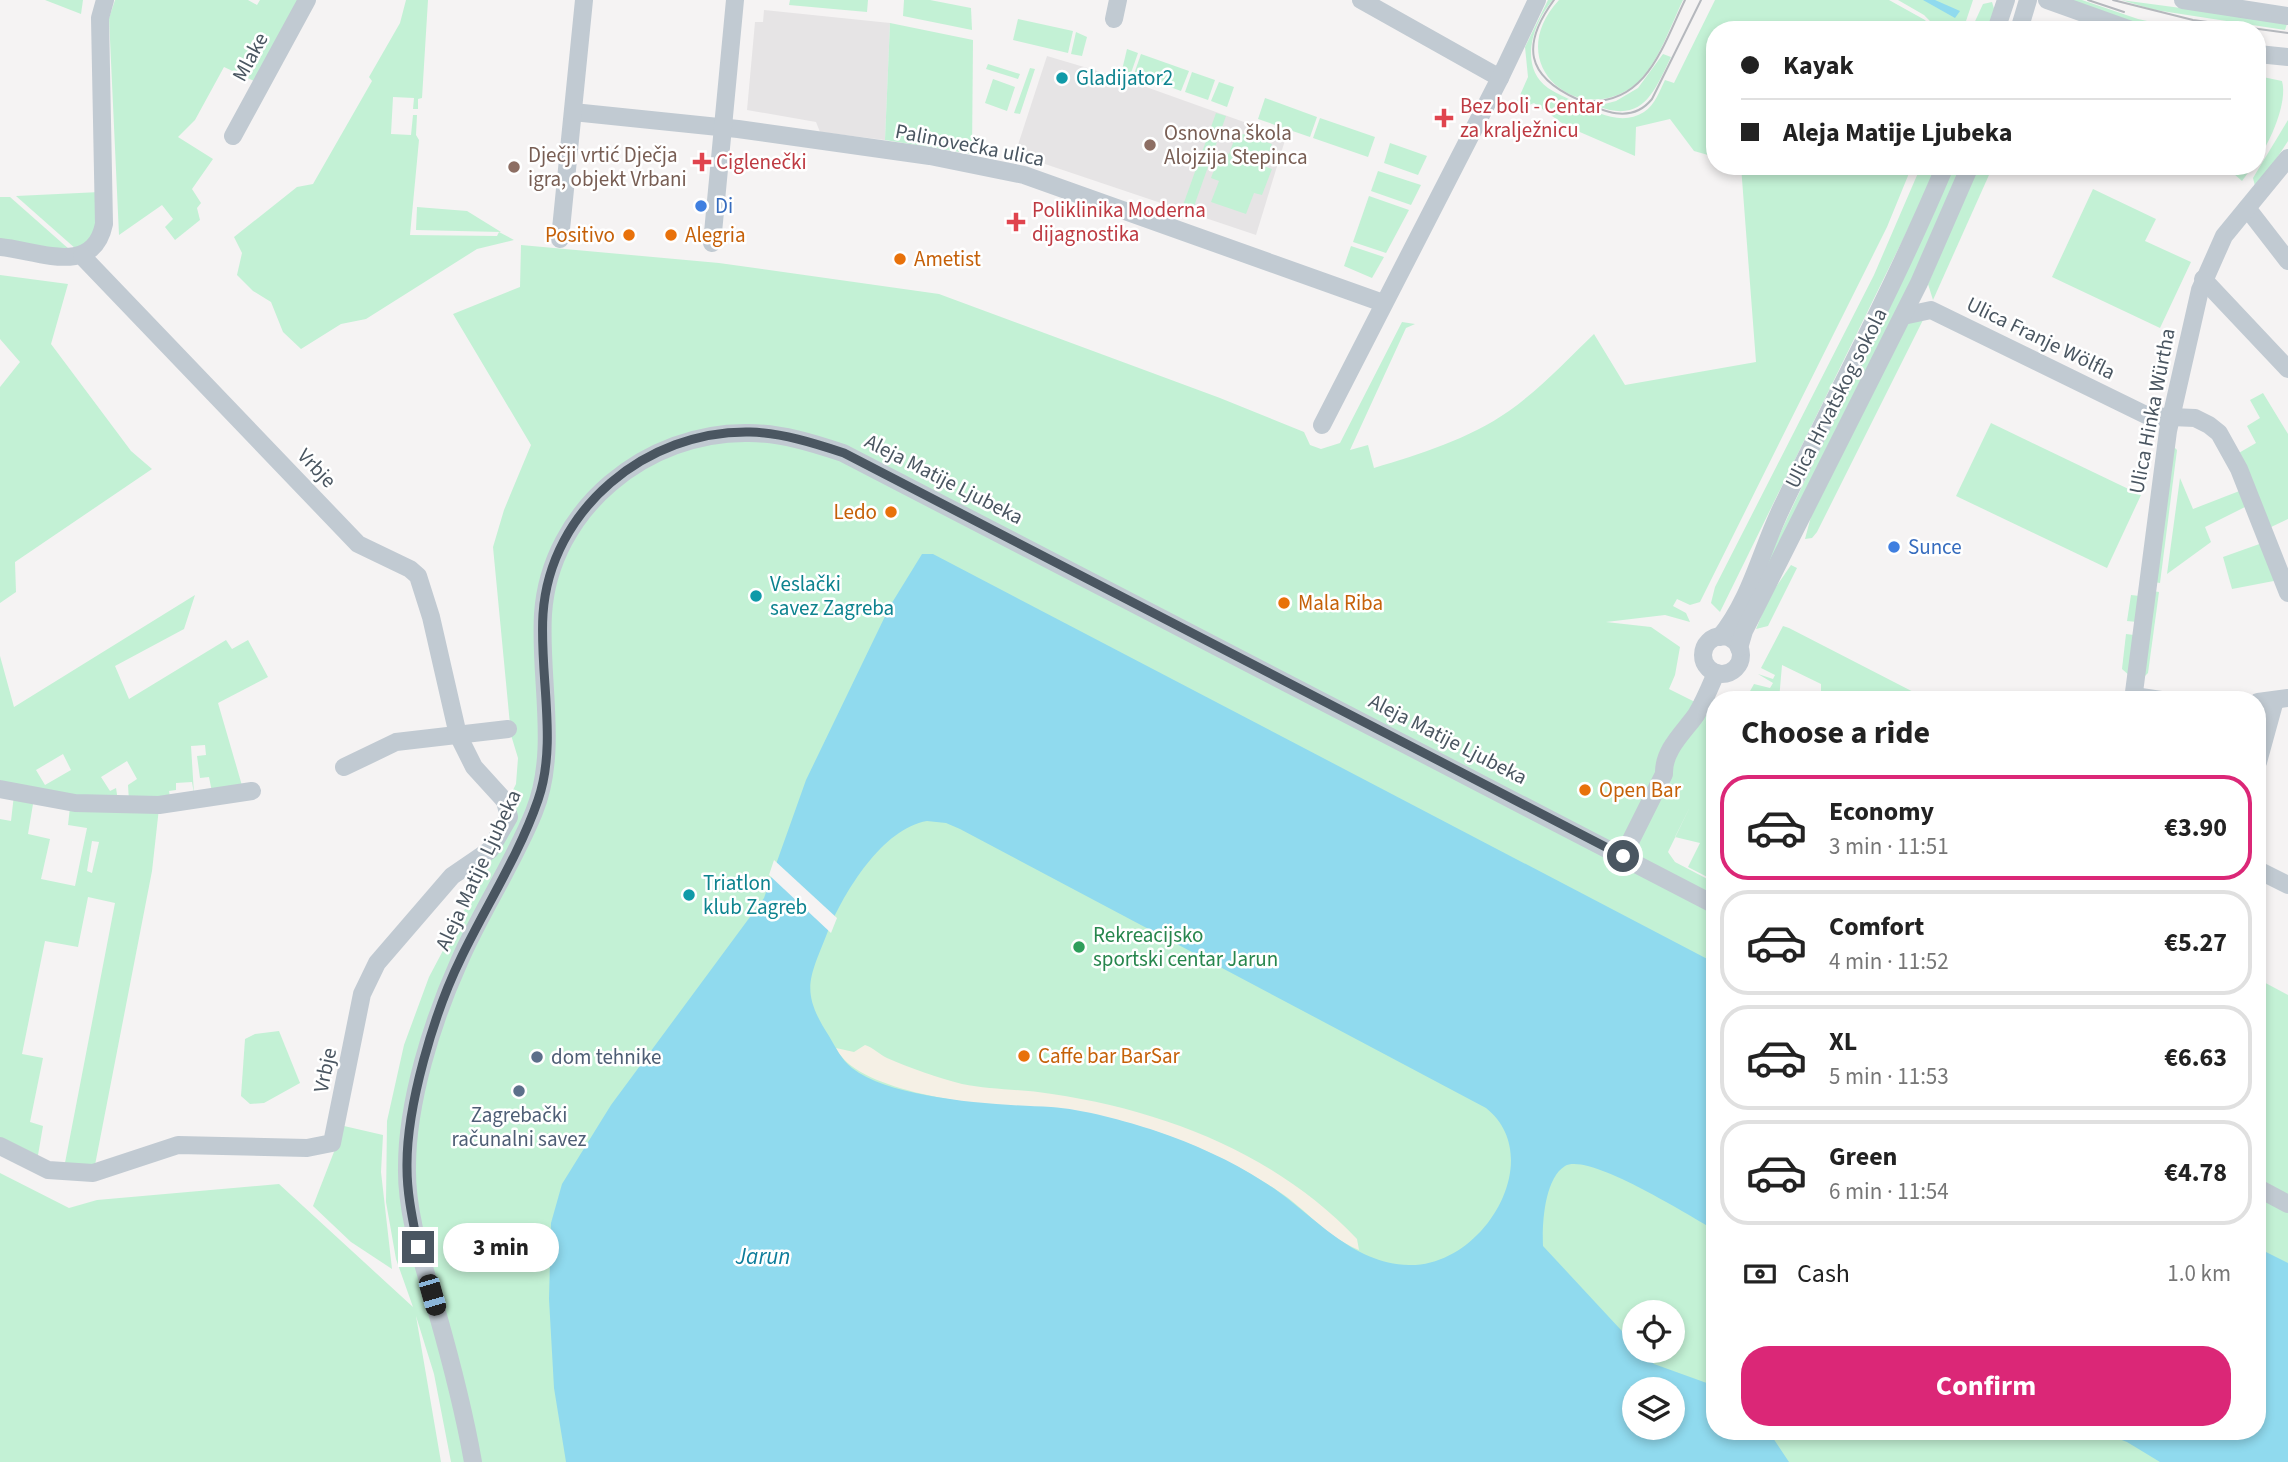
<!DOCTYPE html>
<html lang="en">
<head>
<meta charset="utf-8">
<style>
	:root { --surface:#fff; --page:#f2f2f2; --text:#222; --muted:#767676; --line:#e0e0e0; --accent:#db2777 }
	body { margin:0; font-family:"Source Sans 3",sans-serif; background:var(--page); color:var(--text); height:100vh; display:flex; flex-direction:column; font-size:26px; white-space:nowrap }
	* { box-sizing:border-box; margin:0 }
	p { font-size:23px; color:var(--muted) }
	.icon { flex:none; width:38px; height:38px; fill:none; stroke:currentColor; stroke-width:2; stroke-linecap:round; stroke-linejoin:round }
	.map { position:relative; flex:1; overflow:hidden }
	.drawer { position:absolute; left:1706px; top:691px; width:560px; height:749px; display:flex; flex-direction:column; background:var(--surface); border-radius:28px; box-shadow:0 4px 10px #0003 }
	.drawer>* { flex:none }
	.banner { position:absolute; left:1706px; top:21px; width:560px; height:154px; border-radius:28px; box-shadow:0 4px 10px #0003; display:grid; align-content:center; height:154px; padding:0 35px; background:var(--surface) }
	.controls { position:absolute; left:1622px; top:1300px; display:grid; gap:14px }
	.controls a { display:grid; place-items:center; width:63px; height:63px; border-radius:50%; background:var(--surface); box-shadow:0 4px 10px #0003; font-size:35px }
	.end { position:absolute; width:32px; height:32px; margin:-16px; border:9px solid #4a5661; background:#fff; box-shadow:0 0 0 4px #fff }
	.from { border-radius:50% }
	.bubble { position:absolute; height:49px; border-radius:24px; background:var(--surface); box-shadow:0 4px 10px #0003; font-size:23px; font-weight:700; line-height:49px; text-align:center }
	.car { position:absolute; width:21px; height:42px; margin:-21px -10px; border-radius:9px; box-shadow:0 0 5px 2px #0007; background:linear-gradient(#222 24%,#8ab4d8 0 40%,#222 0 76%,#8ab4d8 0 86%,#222 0) }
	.banner b { display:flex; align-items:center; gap:24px; height:66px; font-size:26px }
	.banner b+b { border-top:2px solid var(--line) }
	.banner i { width:18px; height:18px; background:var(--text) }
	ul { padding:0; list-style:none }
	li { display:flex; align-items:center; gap:21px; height:105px; margin:0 14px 10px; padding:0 21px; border:4px solid var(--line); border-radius:28px }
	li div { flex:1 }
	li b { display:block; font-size:26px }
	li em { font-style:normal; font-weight:700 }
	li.active { border-color:var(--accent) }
	li>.icon { width:63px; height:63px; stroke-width:1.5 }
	h2 { padding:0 35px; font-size:32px; line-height:84px }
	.pay { display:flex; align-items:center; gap:18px; height:77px; padding:0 35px; font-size:26px }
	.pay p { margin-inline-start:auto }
	.primary-button { display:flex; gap:14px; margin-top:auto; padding:14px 35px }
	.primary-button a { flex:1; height:80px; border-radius:28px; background:var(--accent); color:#fff; font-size:28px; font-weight:700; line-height:80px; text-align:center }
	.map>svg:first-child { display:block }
	.education { fill:#e6e4e5 }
	.green { fill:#c3f1d5; fill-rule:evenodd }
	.sand { fill:#f5f0e5 }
	.water { fill:#90daee; fill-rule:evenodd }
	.pier { fill:#f5f3f3 }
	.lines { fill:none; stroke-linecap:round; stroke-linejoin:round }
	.minor { stroke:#c1cad2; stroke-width:18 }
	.tram { stroke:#b5b8bd; stroke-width:2 }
	.route { stroke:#4a5661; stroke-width:9 }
	.culture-dot { fill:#0f9aa8; stroke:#fff; stroke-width:2.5 }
	.health-dot { fill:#e0444e; stroke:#fff; stroke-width:2.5 }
	.education-dot { fill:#8d6e63; stroke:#fff; stroke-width:2.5 }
	.shop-dot { fill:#3f7fe0; stroke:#fff; stroke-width:2.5 }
	.food-dot { fill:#e8710a; stroke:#fff; stroke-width:2.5 }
	.leisure-dot { fill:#2e9e5b; stroke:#fff; stroke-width:2.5 }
	.service-dot { fill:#5c6f8a; stroke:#fff; stroke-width:2.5 }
	.labels { text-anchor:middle; stroke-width:5; stroke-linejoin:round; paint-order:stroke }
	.street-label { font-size:21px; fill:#4a5661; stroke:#fff }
	.culture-label { font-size:21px; fill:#0d838f; stroke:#fff; text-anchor:start }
	.health-label { font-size:21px; fill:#be3a42; stroke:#fff; text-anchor:start }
	.education-label { font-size:21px; fill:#785e54; stroke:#fff; text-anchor:start }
	.shop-label { font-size:21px; fill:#366cbe; stroke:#fff; text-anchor:start }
	.food-label { font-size:21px; fill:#c56008; stroke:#fff; text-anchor:start }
	.leisure-label { font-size:21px; fill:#27864d; stroke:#fff; text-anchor:start }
	.service-label { font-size:21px; fill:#4e5e75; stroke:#fff; text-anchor:start }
	.water-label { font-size:23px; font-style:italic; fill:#0c7c9b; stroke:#fff }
</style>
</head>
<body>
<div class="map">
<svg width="2288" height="1462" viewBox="0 0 2288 1462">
	<rect width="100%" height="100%" fill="#f5f3f3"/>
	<g class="education">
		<path d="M764,10L890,23L885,140L820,132L816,122L747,110L755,22H763Z"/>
		<path d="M1047,56L1121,78L1286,137L1256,235L1015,154Z"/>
	</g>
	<g class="green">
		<path d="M45,0H83L81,14Z"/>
		<path d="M115,0H248L257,5L260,0H301L254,81L224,67L195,120L178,137L213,159L192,189L201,203L197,208L200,220L175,240L165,227L173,219L162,205L119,235L109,18Z"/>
		<path d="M406,0H428L422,98L418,99V109H413L414,98L393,97L391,134L411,135L413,115H417L416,135L419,140L410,235L497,236L499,232L514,240L477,249L366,319L341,324L301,349L283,332L271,302L253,291L237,275L242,253L234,237L297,187L313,184L372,81L369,77L400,23Z"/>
		<path d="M790,0H868L867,12L789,5Z"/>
		<path d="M904,0H930L971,8L972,30L903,16Z"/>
		<path d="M1548,0H1553C1533,22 1518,67 1548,88C1557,94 1568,98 1577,103C1598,113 1622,126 1644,112C1655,105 1660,90 1665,80L1674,83L1715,0H1889L1925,20L1933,30H1715V157L1694,151L1670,119L1636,127L1635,156L1566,126L1534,103L1527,106L1517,102L1528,77L1525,47Z"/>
		<path d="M1559,0H1683C1671,25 1659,61 1639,81C1584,133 1498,66 1559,0Z"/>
		<path d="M1898,0H1973L1963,30H1939L1924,15Z"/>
		<path d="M2063,0H2082L2138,19L2188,30L2133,25Z"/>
		<path d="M2121,0L2278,21L2287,24L2285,30L2155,10Z"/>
		<path d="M1992,2L1995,12L1989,30H1971L1983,4Z"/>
		<path d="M1018,19L1073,31L1068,53L1013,40Z"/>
		<path d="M890,23L973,40L972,154L885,140Z"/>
		<path d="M1076,32L1087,37L1082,56L1071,54Z"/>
		<path d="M1127,49L1138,53L1131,73L1122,70Z"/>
		<path d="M1141,54L1189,71L1181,91L1134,74Z"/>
		<path d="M1663,54L1671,57C1654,92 1643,124 1597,106L1616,101L1638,88Z"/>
		<path d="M988,64L1020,74L1018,79L986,69Z"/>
		<path d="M1030,68L1035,69L1020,114L1014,113Z"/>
		<path d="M1192,72L1215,80L1208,100L1185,92Z"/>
		<path d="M2258,76L2282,81C2288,102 2270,142 2258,159Z"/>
		<path d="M993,79L1015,87L1007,111L985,103Z"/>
		<path d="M1219,82L1234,87L1227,107L1211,101Z"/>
		<path d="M1265,98L1317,117L1310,137L1258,119Z"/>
		<path d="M1216,113L1226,116L1192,212L1182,208Z"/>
		<path d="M1320,118L1375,137L1368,157L1313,138Z"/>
		<path d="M2288,120V141L2256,190L2253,178Z"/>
		<path d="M1237,132L1272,144L1264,166L1272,169L1262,195L1254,193L1246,214L1211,202L1219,181L1211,178L1221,151L1229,154Z"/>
		<path d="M1390,143L1427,156L1418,175L1384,163Z"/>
		<path d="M1741,166H1912L1887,227L1700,602L1690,605L1677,599L1673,606L1686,613L1690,622L1665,615L1606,622L1651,627L1680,647L1675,675L1669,689L1715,712V881L1688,867L1700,843L1675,837L1690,807L1668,852L1675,862L1715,883V1432H2258V979L2288,995V1462H451L434,1374L416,1316L441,1462H0V1173L69,1208L97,1200L279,1184L413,1307L396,1259L386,1202L387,1121L404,1045L429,977L494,854L510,796L516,784L518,758L511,735L493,547L504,510L531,445L453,314L520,287L521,245L719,263L939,294L1220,398L1304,432L1310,445L1321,449L1340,443L1402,322L1415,324L1406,328L1350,450L1368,445L1374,468C1420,454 1469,439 1509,411C1540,389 1567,360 1594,334L1625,385L1756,362ZM1634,1312H1673V1351H1634ZM1634,1390H1673V1428H1634Z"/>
		<path d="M1921,166H1939L1720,612L1711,603L1715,587L1874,275Z"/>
		<path d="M1953,166H1963L1932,240L1742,621C1805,466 1890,321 1953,166Z"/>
		<path d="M1977,166H1993L1933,300L1928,284Z"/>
		<path d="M2225,166H2253L2242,181Z"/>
		<path d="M1378,171L1421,185L1411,205L1371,191Z"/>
		<path d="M2093,189L2156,219L2145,241L2191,262L2160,328L2052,277Z"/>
		<path d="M100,192L96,236L76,249L16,196Z"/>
		<path d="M1369,196L1409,210L1386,253L1353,242Z"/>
		<path d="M0,197H10L70,250L0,242Z"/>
		<path d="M417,207L467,211L501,232L416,230Z"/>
		<path d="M1351,246L1384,257L1372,278L1344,266Z"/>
		<path d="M0,275L68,284L51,344L131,451L152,469L15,562L16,592L0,603V387L20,362L0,339Z"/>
		<path d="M1925,316L1817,532L1812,538L1805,539L1813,509L1907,324Z"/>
		<path d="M2263,393L2288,434V519L2269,528L2237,454L2256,443L2247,426L2260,418L2250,400Z"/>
		<path d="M1991,423L2141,495L2107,568L1956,496Z"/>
		<path d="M2172,445L2177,450L2160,583L2154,582Z"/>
		<path d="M2180,478L2193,509L2242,490L2249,505L2205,527L2211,542L2167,574Z"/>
		<path d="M2265,542L2279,580L2232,589L2223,557Z"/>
		<path d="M1791,565L1797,568L1768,626L1756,629L1769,597Z"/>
		<path d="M2152,591L2159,592L2148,673L2143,678Z"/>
		<path d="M195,595L184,629L115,666L129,699L226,640L232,649L248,640L268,677L218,703L243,789L212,792L209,777L200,778L197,756L206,755L205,745L191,746L194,794L192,782L176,783V790L169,791L170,797L129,801L128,785L137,779L127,761L101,777L110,791L116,788L118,801L14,787L0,780V656L14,707ZM63,754L71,770L45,785L36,770Z"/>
		<path d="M2131,595L2140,596L2137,622L2127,621Z"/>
		<path d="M1783,626L1789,628L1929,700H1821V684L1782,665L1779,700H1745L1754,684L1770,688L1773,683L1758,674L1773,679L1775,675L1761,668Z"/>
		<path d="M2126,634L2134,635L2130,676L2122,669Z"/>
		<path d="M14,795L33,804L28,834L50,839L41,879L75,886L87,828L68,825L70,807L159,808L152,871L95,1165L64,1168L115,903L88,897L78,947L45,941L22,1054L43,1058L30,1122L43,1126L37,1161L0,1143V819L11,821ZM92,841L99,842L92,873L87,871Z"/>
		<path d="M279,1031L300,1083L264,1103L250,1104L241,1096L245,1039L255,1034Z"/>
		<path d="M344,1126L383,1135L381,1172L392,1269L351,1242L313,1206Z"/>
	</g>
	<path class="sand" d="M865,1045C874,1048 879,1054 887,1058C910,1068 938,1078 962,1084C991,1090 1023,1089 1052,1094C1166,1111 1276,1154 1357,1239L1359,1250C1322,1234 1309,1211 1278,1191C1211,1146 1134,1119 1055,1108C1041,1106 1026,1108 1012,1107C969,1104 855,1090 836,1048L854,1052Z"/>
	<g class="water">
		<path d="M1923,0H1935L1960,11L1955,18Z"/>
		<path d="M922,554H933L1715,963V1230C1689,1216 1589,1152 1565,1166C1544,1179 1542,1225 1543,1246L1634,1344V1351H1641L1654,1364L1715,1386V1432H1769L1789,1462H566L554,1388L549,1299L551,1223L562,1184L611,1105L764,898L806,780L890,606ZM927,821L946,823L960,829L1486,1108C1548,1157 1484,1267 1409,1265C1349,1264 1311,1211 1264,1182C1230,1160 1194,1144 1156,1131C1126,1121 1082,1109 1051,1107C999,1105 893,1100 852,1068C841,1059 836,1048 829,1036C799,990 810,978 828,931C844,892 883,828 927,821ZM1634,1390H1673V1428H1634Z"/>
		<path d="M2258,1248L2288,1263V1462H2160L2127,1442L2101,1432H2258Z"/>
	</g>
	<path class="pier" d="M774,860L837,918L831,933L769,875Z"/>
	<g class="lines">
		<g class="minor">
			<path d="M1361,0L1500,78"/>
			<path d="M2047,0L2131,30"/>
			<path d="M2183,0L2288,16"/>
			<path d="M1114,19L1118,0"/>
			<path d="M1996,30L2006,0"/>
			<path d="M2019,30L2028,0"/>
			<path d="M2258,54L2288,57"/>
			<path d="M573,112L738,129L930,156L1024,175L1383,303"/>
			<path d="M233,136L307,0"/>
			<path d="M2247,208L2288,261"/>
			<path d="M560,239L584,0"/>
			<path d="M712,243L735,0"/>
			<path d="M0,247C39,251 93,277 104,224L100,18L105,0"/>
			<path d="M2203,279L2288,369"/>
			<path d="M1903,316L1931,310L2148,416L2195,418L2209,425L2219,433L2239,469L2288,593"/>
			<path d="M1322,425L1500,78L1537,0"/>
			<circle cx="1722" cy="655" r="19"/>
			<path d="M1720,637C1751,599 1761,550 1782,507C1836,394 1896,283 1945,166"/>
			<path d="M1739,648L1744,631L1919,283L1970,166"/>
			<path d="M2134,696L2161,700"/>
			<path d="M2133,700L2168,431L2200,290L2224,236L2288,158"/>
			<path d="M2258,702L2288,698"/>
			<path d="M2258,762L2275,700"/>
			<path d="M344,767L396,742L508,729"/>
			<path d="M0,789L75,803L159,805L252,791"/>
			<path d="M1623,856L1664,774C1663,750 1684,732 1696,715C1704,702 1710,687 1716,673"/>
			<path d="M2258,870L2288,885"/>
			<path d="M0,1146L48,1170L93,1173L178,1145L307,1148L332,1143L362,994L377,963L452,876L490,850L509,817L505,801L474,767L458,735L431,617L418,576L410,569L358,544L82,256"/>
			<path d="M2258,1188L2288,1204"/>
			<path d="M473,1462C464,1411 451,1361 437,1312C424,1265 406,1216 407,1167C407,1102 432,1022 459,962C481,911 513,864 534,812C559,751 539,679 543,614C550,509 647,431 749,433C781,433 813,443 843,453L1715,905"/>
		</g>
		<g class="tram">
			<path d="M1554,0C1521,45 1526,76 1577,99C1602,111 1631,125 1652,99L1701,0"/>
			<path d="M2088,0L2124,12"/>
			<path d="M2113,0L2193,20L2288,33"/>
			<path d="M1586,101C1647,105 1663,45 1685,0"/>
		</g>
	</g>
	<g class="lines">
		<path class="route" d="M418,1247C413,1221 407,1195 407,1168C406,1107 434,1013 461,958C486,906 519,855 538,800C558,743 539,674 543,614C550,509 647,430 750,432C782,433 814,443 844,453L1623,856"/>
	</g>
	<g class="culture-dot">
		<circle cx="1062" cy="78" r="7"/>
		<circle cx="756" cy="596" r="7"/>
		<circle cx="689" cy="895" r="7"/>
	</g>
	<g class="health-dot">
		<path d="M1440.5 107.5h7v7h7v7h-7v7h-7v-7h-7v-7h7z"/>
		<path d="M698.5 151.5h7v7h7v7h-7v7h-7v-7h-7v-7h7z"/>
		<path d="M1012.5 211.5h7v7h7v7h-7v7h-7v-7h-7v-7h7z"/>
	</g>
	<g class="education-dot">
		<circle cx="1150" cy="145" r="7"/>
		<circle cx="514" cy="167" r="7"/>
	</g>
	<g class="shop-dot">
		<circle cx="701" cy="206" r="7"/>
		<circle cx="1894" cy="547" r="7"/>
	</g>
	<g class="food-dot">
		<circle cx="629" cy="235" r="7"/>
		<circle cx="671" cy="235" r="7"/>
		<circle cx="900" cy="259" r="7"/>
		<circle cx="891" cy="512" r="7"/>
		<circle cx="1284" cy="603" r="7"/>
		<circle cx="1585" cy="790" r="7"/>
		<circle cx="1024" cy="1056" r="7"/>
	</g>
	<circle class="leisure-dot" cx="1079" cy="947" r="7"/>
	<g class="service-dot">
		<circle cx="537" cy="1057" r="7"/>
		<circle cx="519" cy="1091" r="7"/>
	</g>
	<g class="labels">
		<g class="street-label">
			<text transform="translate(250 57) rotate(-62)" y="7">Mlake</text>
			<text transform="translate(970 145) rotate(11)" y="7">Palinovečka ulica</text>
			<text transform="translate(2041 338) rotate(26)" y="7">Ulica Franje Wölfla</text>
			<text transform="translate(1836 398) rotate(-63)" y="7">Ulica Hrvatskog sokola</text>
			<text transform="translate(2152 411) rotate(-79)" y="7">Ulica Hinka Würtha</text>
			<text transform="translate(317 468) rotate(46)" y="7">Vrbje</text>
			<text transform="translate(944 479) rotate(27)" y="7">Aleja Matije Ljubeka</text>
			<text transform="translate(1448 739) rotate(27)" y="7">Aleja Matije Ljubeka</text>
			<text transform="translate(478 870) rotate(-65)" y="7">Aleja Matije Ljubeka</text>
			<text transform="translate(325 1070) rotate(-78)" y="7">Vrbje</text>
		</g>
		<g class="culture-label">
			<text x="1076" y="85">Gladijator2</text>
			<text x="770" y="591">Veslački<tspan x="770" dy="24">savez Zagreba</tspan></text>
			<text x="703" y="890">Triatlon<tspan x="703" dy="24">klub Zagreb</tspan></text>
		</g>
		<g class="health-label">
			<text x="1460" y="113">Bez boli - Centar<tspan x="1460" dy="24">za kralježnicu</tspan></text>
			<text x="716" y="169">Ciglenečki</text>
			<text x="1032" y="217">Poliklinika Moderna<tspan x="1032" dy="24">dijagnostika</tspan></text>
		</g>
		<g class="education-label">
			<text x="1164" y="140">Osnovna škola<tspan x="1164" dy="24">Alojzija Stepinca</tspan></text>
			<text x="528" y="162">Dječji vrtić Dječja<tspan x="528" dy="24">igra, objekt Vrbani</tspan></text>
		</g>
		<g class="shop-label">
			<text x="715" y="213">Di</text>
			<text x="1908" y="554">Sunce</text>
		</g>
		<g class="food-label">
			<text x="615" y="242" text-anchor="end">Positivo</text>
			<text x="685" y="242">Alegria</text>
			<text x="914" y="266">Ametist</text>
			<text x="877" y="519" text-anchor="end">Ledo</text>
			<text x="1298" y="610">Mala Riba</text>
			<text x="1599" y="797">Open Bar</text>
			<text x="1038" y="1063">Caffe bar BarSar</text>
		</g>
		<g class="leisure-label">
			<text x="1093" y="942">Rekreacijsko<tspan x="1093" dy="24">sportski centar Jarun</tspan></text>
		</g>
		<g class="service-label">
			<text x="551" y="1064">dom tehnike</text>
			<text x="519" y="1122" text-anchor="middle">Zagrebački<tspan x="519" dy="24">računalni savez</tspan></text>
		</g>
		<g class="water-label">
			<text x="763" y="1264">Jarun</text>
		</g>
	</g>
</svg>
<div class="controls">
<a><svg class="icon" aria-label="locate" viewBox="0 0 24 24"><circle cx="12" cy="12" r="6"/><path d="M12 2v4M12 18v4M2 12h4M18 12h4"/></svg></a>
<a><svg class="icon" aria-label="layers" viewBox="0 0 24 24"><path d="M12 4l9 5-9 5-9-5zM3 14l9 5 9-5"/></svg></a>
</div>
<i class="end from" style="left:1623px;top:856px"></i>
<i class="end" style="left:418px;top:1247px"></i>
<div class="bubble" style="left:443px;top:1223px;width:116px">3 min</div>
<i class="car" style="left:432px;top:1295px;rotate:164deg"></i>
<div class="banner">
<b><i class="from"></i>Kayak</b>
<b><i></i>Aleja Matije Ljubeka</b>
</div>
<section class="drawer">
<h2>Choose a ride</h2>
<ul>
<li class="active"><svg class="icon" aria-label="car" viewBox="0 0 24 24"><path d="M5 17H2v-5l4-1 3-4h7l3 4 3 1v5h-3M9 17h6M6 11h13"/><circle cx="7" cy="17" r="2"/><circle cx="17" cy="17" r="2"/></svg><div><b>Economy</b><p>3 min · 11:51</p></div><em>€3.90</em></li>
<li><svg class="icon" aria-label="car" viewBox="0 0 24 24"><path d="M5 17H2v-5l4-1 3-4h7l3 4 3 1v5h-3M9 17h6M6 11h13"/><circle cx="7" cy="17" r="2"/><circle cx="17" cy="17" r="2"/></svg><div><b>Comfort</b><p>4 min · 11:52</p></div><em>€5.27</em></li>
<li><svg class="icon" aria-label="car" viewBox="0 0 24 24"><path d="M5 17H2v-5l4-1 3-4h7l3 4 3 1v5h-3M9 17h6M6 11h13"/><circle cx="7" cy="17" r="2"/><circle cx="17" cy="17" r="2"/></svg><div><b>XL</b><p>5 min · 11:53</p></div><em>€6.63</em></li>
<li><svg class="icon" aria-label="car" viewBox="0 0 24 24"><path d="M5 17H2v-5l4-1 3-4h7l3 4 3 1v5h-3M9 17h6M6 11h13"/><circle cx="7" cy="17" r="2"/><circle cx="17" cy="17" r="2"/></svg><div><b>Green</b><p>6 min · 11:54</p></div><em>€4.78</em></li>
</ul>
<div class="pay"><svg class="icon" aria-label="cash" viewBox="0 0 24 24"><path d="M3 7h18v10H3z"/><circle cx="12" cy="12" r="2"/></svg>Cash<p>1.0 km</p></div>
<div class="primary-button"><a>Confirm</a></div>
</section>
</div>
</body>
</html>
